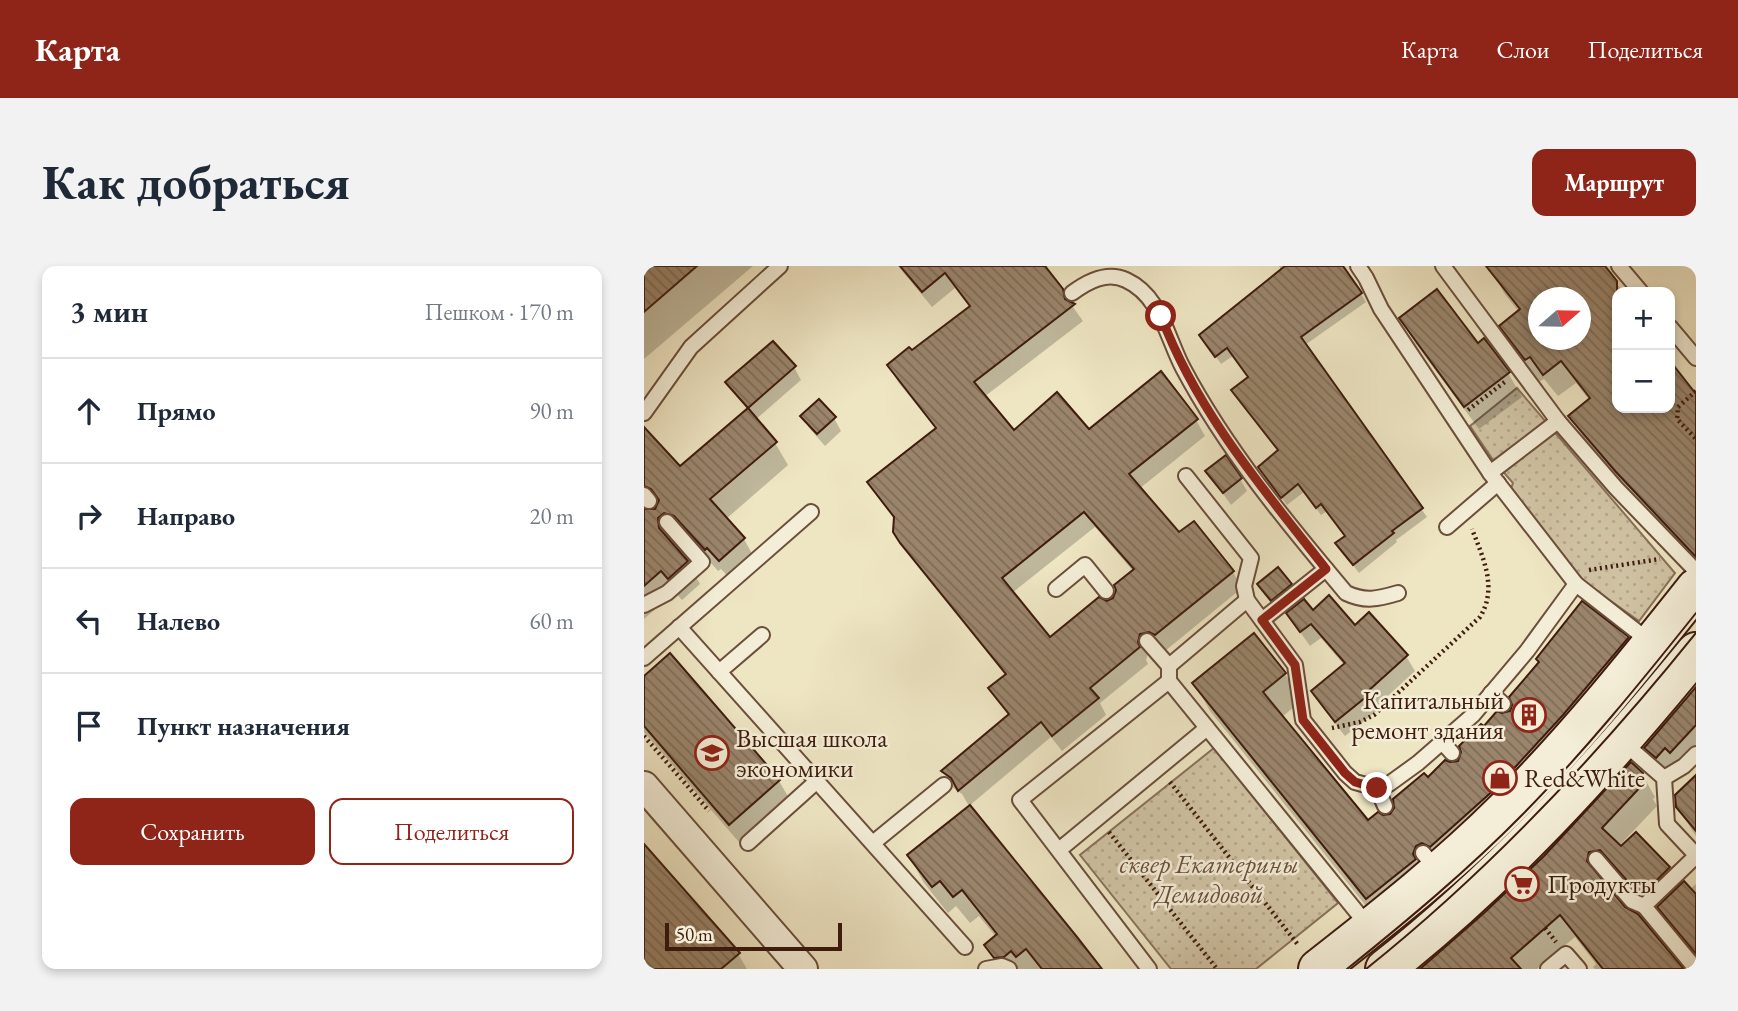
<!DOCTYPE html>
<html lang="ru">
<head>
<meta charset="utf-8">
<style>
  body { margin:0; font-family:"EB Garamond",serif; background:#f2f2f3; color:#1f2937 }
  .controls { position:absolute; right:21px; top:21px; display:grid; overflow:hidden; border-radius:14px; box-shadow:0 4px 10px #0003 }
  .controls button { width:63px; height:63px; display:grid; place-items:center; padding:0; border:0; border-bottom:2px solid #e0e1e3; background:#fff; color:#1f2937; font:35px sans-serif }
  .compass { position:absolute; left:884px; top:21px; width:63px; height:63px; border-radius:50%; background:#fff; box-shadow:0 4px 10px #0003; rotate:70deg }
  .scale { position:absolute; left:21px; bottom:18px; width:177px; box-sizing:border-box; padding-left:7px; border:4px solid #3f1c0e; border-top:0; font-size:19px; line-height:24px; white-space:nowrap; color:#3f1c0e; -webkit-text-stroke:5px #f4eed8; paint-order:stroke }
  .stop { position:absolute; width:21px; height:21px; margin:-16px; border:5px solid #8f2418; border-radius:50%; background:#fff }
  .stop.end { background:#8f2418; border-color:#fff; box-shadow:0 2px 7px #0008 }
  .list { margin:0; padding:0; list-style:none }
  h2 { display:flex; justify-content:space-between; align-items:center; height:91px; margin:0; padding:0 28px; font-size:30px }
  h2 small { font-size:23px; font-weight:400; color:#747a83 }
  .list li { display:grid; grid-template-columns:46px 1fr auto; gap:21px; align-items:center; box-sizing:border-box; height:105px; padding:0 28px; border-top:2px solid #e0e1e3 }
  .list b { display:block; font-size:26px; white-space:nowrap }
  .list em { font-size:23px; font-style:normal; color:#747a83 }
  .actions { display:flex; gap:14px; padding:21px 28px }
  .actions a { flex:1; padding:16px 0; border:2px solid #8f2418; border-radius:14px; text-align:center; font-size:24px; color:#8f2418 }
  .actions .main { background:#8f2418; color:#fff }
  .icon { flex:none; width:38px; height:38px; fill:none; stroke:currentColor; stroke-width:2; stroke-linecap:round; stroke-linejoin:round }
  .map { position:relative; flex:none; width:1052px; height:703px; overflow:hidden; border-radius:14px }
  header { display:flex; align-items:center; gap:42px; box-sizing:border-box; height:98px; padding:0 35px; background:#8f2418; color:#fff }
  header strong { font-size:33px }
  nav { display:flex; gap:38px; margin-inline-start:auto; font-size:24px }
  .intro { display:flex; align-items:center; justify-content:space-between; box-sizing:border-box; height:168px; padding:0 42px }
  h1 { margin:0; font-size:49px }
  .button { padding:18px 32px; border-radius:14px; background:#8f2418; color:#fff; font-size:24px; font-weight:700 }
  main { display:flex; gap:42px; padding:0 42px }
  aside { flex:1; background:#fff; border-radius:14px; box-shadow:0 4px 10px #0003 }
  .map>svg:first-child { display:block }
  .park { fill:url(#park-dots); stroke:#887059; stroke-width:2 }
  .shadow { fill:#0003; fill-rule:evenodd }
  .building { fill:url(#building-back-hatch); stroke:#3f1c0e; stroke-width:2; fill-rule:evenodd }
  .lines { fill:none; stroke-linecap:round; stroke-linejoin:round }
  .service-casing { stroke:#6b4e3b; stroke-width:18 }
  .minor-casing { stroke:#6b4e3b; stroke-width:32 }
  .secondary-casing { stroke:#3f1c0e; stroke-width:42 }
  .path { stroke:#3f1c0e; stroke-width:4.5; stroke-dasharray:2 3.5; stroke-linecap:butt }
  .service { stroke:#f4eed8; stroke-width:14 }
  .minor { stroke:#f4eed8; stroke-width:28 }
  .secondary { stroke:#f4eed8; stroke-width:38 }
  .tram { stroke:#3f1c0e; stroke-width:2 }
  .route { stroke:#8f2418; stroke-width:9 }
  .labels { text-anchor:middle; stroke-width:5; stroke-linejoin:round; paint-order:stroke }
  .poi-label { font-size:26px; fill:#3f1c0e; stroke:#f4eed8; text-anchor:start }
  .park-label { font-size:26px; font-style:italic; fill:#6a4e3b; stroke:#f4eed8 }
</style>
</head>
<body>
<header>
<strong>Карта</strong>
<nav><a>Карта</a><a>Слои</a><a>Поделиться</a></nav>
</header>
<div class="intro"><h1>Как добраться</h1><a class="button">Маршрут</a></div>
<main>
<aside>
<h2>3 мин<small>Пешком · 170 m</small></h2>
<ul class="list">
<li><svg class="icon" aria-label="ahead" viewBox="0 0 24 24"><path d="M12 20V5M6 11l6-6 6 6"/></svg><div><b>Прямо</b></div><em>90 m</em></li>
<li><svg class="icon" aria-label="right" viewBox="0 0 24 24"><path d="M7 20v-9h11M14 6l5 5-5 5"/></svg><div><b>Направо</b></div><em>20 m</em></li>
<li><svg class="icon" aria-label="left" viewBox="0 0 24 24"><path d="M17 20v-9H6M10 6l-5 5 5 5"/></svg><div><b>Налево</b></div><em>60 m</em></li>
<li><svg class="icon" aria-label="arrive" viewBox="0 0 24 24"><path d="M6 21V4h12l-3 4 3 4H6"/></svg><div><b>Пункт назначения</b></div></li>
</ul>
<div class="actions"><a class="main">Сохранить</a><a>Поделиться</a></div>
</aside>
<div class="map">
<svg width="1052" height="703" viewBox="0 0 1052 703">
  <defs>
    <pattern id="park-dots" width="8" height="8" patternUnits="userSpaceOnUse" patternTransform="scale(1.75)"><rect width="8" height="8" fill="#d0c3a4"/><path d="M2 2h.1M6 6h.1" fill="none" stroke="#b4a78c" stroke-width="1.8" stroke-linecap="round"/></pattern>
    <pattern id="building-back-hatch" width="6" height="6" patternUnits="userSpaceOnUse" patternTransform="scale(1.75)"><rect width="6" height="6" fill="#9a856c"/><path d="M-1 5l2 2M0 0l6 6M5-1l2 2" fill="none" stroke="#7f6c57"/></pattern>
  </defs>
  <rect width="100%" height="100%" fill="#eee5c3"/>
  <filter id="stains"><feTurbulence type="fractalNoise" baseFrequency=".00286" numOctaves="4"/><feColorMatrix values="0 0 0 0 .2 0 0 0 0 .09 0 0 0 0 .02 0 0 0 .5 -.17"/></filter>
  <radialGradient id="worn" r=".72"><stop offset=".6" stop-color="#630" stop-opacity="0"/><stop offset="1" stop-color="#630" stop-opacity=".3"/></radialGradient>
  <!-- park -->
  <g class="park">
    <polygon points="873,122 1031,307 995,355 940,316 866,225 869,217 849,194 826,160"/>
    <polygon points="570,482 694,637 612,703 527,703 436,589"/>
  </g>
  <!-- shadow -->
  <g class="shadow">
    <polygon points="0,0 109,0 0,93"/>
    <path d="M254 0H404L401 2 439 55 340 131 370 167 445 165 552 154 561 170 495 223 535 268 550 258 589 306 598 322 521 385 516 381 505 384 502 394 504 398 456 437 462 449 418 485 407 471 325 540 318 528 308 521 299 505 365 450 346 422 362 410 261 282 252 255 225 217 293 164 254 116 245 100 268 87 326 42 311 22 288 41ZM451 261 490 306 470 333 406 374 368 327Z"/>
    <polygon points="635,0 697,0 717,28 722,36 661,79 783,251 752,274 753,276 715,307 699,286 702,271 683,245 677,249 660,226 643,239 621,210 636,185 605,112 589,90 577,98 562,77 638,5"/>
    <path d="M846 0H959L979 26H973V142H1026V98L1052 130V298L987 229 940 173 927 150 946 135 932 117 914 130 900 113 895 116 871 83 858 60 875 46 860 27ZM894 32H936V74H894Z"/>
    <polygon points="757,53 834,80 864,107 878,131 835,163 771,77"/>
    <polygon points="150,101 157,114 111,154 131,177 144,199 82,253 100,273 112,295 89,316 77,303 74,305 44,271 28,271 26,277 43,296 56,318 38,334 31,326 0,353 0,178 36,203 104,144 83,116"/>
    <polygon points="158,150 190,152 197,165 181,180 166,163"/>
    <polygon points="564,206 596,213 603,225 587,239"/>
    <polygon points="646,319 649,325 631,339 619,324"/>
    <polygon points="668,346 711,361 762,390 771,405 733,440 735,443 701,470 678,441 669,426 701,400 677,372 666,380 654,363"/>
    <polygon points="983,372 999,400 738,660 566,445 551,418 641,408 657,435 638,451 723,557 746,550 784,514 805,498 815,496 840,463"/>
    <polygon points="26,389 135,515 149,539 100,582 0,466 0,412"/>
    <polygon points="1052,422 1052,496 1040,509 1035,504 1015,505 1002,482"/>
    <polygon points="998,508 1011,531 1009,533 1013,540 975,580 977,582 992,568 1025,602 1036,621 1045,624 1052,618 1052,692 1029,664 1018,645 1012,651 958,609 956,615 1037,703 951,703 949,701 952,698 931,671 893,703 779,703"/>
    <polygon points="1052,512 1052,570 1033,541"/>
    <polygon points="0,581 94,688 103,703 0,703"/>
    <polygon points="265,590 456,703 356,703 342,679 352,671 335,650 326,657 312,640 304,647 280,617"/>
  </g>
  <!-- building -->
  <g class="building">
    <polygon points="0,0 53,0 0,46"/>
    <path d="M256 0H401L419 23 421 33 431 38 330 116 370 164 413 126 445 163 517 105 554 153 485 208 535 266 550 255 590 305 511 369 505 366 496 368 494 376 496 381 446 422 455 432 408 470 397 456 314 525 307 512 297 505 365 448 344 422 362 408 256 277 249 266 250 251 223 216 292 162 243 99 265 81 268 84 326 40 301 7 278 26ZM440 246 490 303 470 319 472 324 469 332 463 335 455 331 406 371 358 312Z"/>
    <polygon points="641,0 699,0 718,27 657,71 779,242 748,265 750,267 709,299 691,277 701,270 677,238 672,242 654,218 637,232 614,201 634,184 587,124 604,111 583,82 571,91 555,69"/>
    <path d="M842 0H961L973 15V142H1026V95L1052 128V291L972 206 924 150 946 132 917 95 899 109 886 91 881 94 855 60 876 43ZM894 32H936V74H894Z"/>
    <polygon points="793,23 834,77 840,72 866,106 820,141 755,52"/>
    <polygon points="129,75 152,100 104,142 81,116"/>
    <polygon points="175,133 192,151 173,168 156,150"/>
    <polygon points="104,142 133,176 66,233 101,272 75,295 63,282 61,284 30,250 20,247 14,252 15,262 44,295 24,313 17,305 0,320 0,243 11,243 15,234 7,223 0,220 0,161 36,200"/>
    <polygon points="582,189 598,212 579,227 561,205"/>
    <polygon points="634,301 648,318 627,335 613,318"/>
    <polygon points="685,329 711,359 725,346 764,389 723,426 727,427 691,456 667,425 701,397 667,358 656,366 642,347 660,333 669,344"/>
    <polygon points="938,335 985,371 919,449 852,522 786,581 778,577 772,580 769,588 772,593 722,633 548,417 610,367 642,407 619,426 724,554 734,546 739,549 746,548 750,542 749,533 780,507 784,511 801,494 806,496 814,495 817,486 815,480 837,458 840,460 853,445 858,447 866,445 868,439 865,431 895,396 892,393"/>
    <polygon points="26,387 136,514 85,559 0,460 0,410"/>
    <polygon points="1052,421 1052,459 1026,487 1021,482 1012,492 1000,482"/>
    <polygon points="987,496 999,507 996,511 1001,516 958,562 977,580 992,566 1026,601 998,629 994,627 956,584 945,586 943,595 981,641 994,648 1040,703 959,703 916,649 867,692 877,703 776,703 840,647 900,590"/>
    <polygon points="1052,509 1052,565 1032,541 1031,529"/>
    <polygon points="326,539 433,671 458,703 398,703 382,683 372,691 367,685 360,691 350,692 340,679 353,668 318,624 309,631 296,615 288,621 263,589"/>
    <polygon points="0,578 96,687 77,703 0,703"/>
    <polygon points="1040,615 1052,628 1052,688 1013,641"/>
  </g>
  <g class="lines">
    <!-- service casing -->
    <g class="service-casing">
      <g id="service">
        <polyline points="714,0 722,12 737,43 846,207 932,318 996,368"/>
        <polyline points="799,0 914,155 972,222 1052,305"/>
        <polyline points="975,0 997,26"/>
        <path d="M428 27C444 15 463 5 482 14 517 30 523 72 539 102 582 183 643 257 702 327 721 336 734 333 754 327"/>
        <polyline points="1026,61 1052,92"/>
        <polyline points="0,147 47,81 136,0"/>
        <polyline points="846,207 914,155"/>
        <polyline points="542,210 607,292 600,320 603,334 651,399 659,454 701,507 711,516 733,522 745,518 774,497 829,449 883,385 932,318"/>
        <polyline points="0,229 5,235"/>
        <polyline points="803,261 854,217"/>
        <polyline points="412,323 441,299 462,325"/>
        <polyline points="0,339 23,327 58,296 23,256"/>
        <polyline points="618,354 682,303"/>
        <polyline points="35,361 321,681"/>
        <polyline points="503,375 525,400"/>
        <polyline points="0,392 167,246"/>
        <polyline points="75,406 118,369"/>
        <polyline points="525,415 725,661"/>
        <polyline points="847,427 859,438"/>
        <polyline points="798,476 808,487"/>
        <polyline points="979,476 1020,512 1023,558 1052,589"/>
        <polyline points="1020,512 1040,500 1052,488"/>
        <polyline points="733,522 741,540"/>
        <polyline points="104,577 173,515"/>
        <polyline points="229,577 300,519"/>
        <polyline points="415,584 563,462"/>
        <polyline points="779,587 794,605"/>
        <polyline points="1052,590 1000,640 1052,703"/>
        <polyline points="952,593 988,635 1000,640"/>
        <polyline points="342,703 358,700 365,703"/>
        <polyline points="505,703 376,534 525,415 525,400 603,334"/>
        <polyline points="904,703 922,688 935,703"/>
      </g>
    </g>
    <!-- minor casing -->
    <g class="minor-casing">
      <polyline id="minor" points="0,520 159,703"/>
    </g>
    <!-- secondary casing -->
    <g class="secondary-casing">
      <g id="secondary">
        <path d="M674 703C739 652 803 602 861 544 930 475 991 399 1052 322"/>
        <path d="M741 703C858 611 958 501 1052 386"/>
      </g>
    </g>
    <!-- path -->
    <g class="path">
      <polyline points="1052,125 1034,141 1033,153 1052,173"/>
      <polyline points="824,144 862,115"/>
      <polyline points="945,304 1016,293"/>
      <path d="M688 462 716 456 730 449 836 351C854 322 839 292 828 263"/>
      <polyline points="0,470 65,545"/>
      <polyline points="526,516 655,680"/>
      <polyline points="465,566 573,703"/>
      <polyline points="901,662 912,676"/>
    </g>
    <!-- service -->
    <use href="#service" class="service"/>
    <!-- minor -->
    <use href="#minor" class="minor"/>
    <!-- secondary -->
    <use href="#secondary" class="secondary"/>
    <!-- tram -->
    <g class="tram">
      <path d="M703 703C764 654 824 604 879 548 941 485 997 416 1052 347"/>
      <path d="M722 703C846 604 953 490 1052 367"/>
    </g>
  </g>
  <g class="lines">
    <!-- route -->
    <path class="route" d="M517 50C553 146 620 224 682 303L618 354 651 399 659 454 701 507 711 516 733 522"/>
  </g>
  <!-- icons -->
  <defs>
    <g id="building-ring" transform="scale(1.75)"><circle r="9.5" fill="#f4eed8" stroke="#8f2418" stroke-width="1.5"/><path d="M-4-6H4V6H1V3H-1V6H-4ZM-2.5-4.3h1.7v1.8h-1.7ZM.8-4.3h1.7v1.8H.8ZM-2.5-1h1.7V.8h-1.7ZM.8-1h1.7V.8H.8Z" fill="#8f2418"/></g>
    <g id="university-ring" transform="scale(1.75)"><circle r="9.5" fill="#f4eed8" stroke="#8f2418" stroke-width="1.5"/><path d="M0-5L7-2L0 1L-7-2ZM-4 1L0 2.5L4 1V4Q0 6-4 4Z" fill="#8f2418"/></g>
    <g id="shop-ring" transform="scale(1.75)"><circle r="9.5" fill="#f4eed8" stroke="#8f2418" stroke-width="1.5"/><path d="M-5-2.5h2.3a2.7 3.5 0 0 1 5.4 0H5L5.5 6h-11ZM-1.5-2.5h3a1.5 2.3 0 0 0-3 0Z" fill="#8f2418"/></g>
    <g id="supermarket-ring" transform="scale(1.75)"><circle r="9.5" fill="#f4eed8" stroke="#8f2418" stroke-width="1.5"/><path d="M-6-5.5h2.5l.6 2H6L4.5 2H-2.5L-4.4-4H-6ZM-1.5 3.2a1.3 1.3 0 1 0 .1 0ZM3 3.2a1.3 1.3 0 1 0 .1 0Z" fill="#8f2418"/></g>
  </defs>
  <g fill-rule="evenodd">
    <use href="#building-ring" x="885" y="449"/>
    <use href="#university-ring" x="68" y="487"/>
    <use href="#shop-ring" x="856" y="512"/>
    <use href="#supermarket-ring" x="878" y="618"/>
  </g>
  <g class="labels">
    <!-- poi labels -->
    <g class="poi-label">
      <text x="860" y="443" text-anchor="end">Капитальный<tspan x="860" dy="30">ремонт здания</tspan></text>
      <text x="92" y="481">Высшая школа<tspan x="92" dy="30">экономики</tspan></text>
      <text x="880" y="521">Red&amp;White</text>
      <text x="903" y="627">Продукты</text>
    </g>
    <!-- park labels -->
    <g class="park-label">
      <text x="565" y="607">сквер Екатерины<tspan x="565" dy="30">Демидовой</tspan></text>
    </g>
  </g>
  <rect width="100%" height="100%" filter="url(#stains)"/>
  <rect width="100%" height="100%" fill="url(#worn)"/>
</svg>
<div class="controls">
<button>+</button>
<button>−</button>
</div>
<svg class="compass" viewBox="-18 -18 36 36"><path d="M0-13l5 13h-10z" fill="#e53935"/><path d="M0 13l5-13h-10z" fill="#747a83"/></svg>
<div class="scale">50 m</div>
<div class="stop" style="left:517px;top:50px"></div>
<div class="stop end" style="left:733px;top:522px"></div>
</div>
</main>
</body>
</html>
